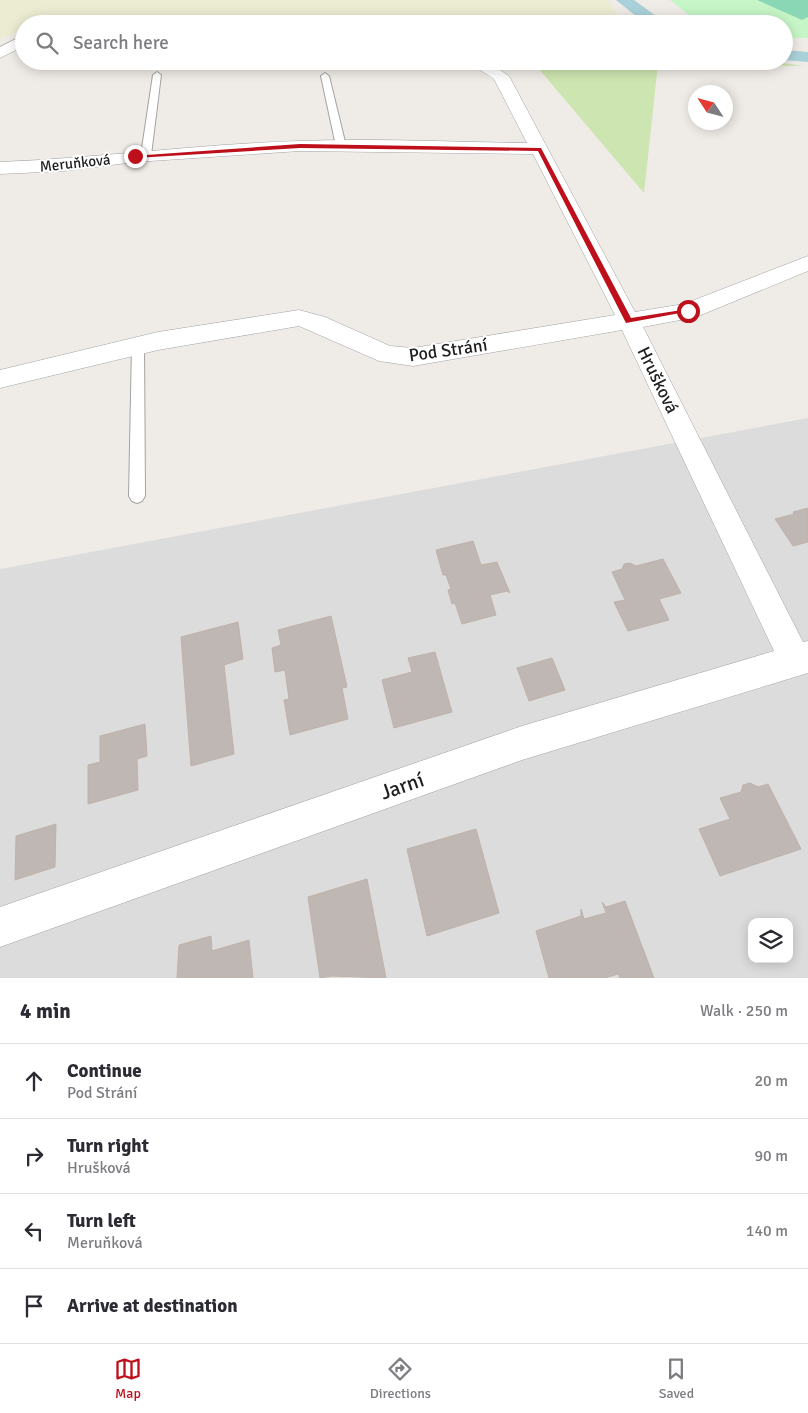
<!DOCTYPE html>
<html lang="en">
<head>
<meta charset="utf-8">
<style>
  body { margin:0; font-family:Signika,sans-serif; background:#f2f2f3; color:#2b2b33 }
  .controls { position:absolute; right:15px; bottom:15px; display:grid; overflow:hidden; border-radius:10px; box-shadow:0 2px 12px #0003 }
  .controls button { width:45px; height:45px; display:grid; place-items:center; padding:0; border:0; border-bottom:1px solid #e1e1e2; background:#fff; color:#2b2b33; font:25px sans-serif }
  .compass { position:absolute; left:688px; top:85px; width:45px; height:45px; border-radius:50%; background:#fff; box-shadow:0 2px 12px #0003; rotate:306deg }
  .stop { position:absolute; width:15px; height:15px; margin:-11px; border:4px solid #bd101b; border-radius:50%; background:#fff }
  .stop.end { background:#bd101b; border-color:#fff; box-shadow:0 1px 5px #0008 }
  .list { margin:0; padding:0; list-style:none }
  h2 { display:flex; justify-content:space-between; align-items:center; height:65px; margin:0; padding:0 20px; font-size:21px }
  h2 small { font-size:16px; font-weight:400; color:#7c7c81 }
  .list li { display:grid; grid-template-columns:32px 1fr auto; gap:15px; align-items:center; box-sizing:border-box; height:75px; padding:0 20px; border-top:1px solid #e1e1e2 }
  .list b { display:block; font-size:19px; white-space:nowrap }
  .list p { margin:0; font-size:16px; white-space:nowrap; color:#7c7c81 }
  .list em { font-size:16px; font-style:normal; color:#7c7c81 }
  .icon { flex:none; width:28px; height:28px; fill:none; stroke:currentColor; stroke-width:2; stroke-linecap:round; stroke-linejoin:round }
  .map { position:relative; flex:none; width:808px; height:978px; overflow:hidden }
  .search { position:absolute; background:#fff; box-shadow:0 2px 12px #0003; left:15px; right:15px; top:15px; height:55px; display:flex; align-items:center; gap:12px; box-sizing:border-box; padding:0 18px; border-radius:28px; color:#7c7c81; font-size:19px }
  .sheet { height:365px; background:#fff }
  nav { display:flex; justify-content:space-around; align-items:center; box-sizing:border-box; height:70px; border-top:1px solid #e1e1e2; background:#fff; font-size:14px; color:#7c7c81 }
  nav a { display:grid; justify-items:center; gap:2px }
  nav .on { color:#bd101b }
  .map>svg:first-child { display:block }
  .residential { fill:#dddcdc; fill-rule:evenodd }
  .farmland { fill:#ececd3 }
  .grass { fill:#cde5b0 }
  .park { fill:#c6f5c7 }
  .pitch { fill:#8ad7b5 }
  .lines { fill:none; stroke-linecap:round; stroke-linejoin:round }
  .canal { fill:#aad1d9; fill-rule:evenodd }
  .building { fill:#bfb7b3; stroke:#bfb2a9 }
  .lane-casing { stroke:#a3a3a3; stroke-width:2 }
  .street-casing { stroke:#a3a3a3; stroke-width:1 }
  .lane { fill:#fff; fill-rule:evenodd }
  .street { fill:#fff; fill-rule:evenodd }
  .route { fill:#bd101b }
  .labels { text-anchor:middle; stroke-width:4; stroke-linejoin:round; paint-order:stroke }
  .far-street-label { font-size:15px; fill:#1f1f1f; stroke:#fff }
  .street-label { font-size:18px; fill:#1f1f1f; stroke:#fff }
  .near-street-label { font-size:21px; fill:#1f1f1f; stroke:#fff }
</style>
</head>
<body>
<div class="map">
<svg width="808" height="978" viewBox="0 0 808 978">
  <rect width="100%" height="100%" fill="#efebe6"/>
  <!-- residential -->
  <path class="residential" d="M808 418V978H0V569ZM752 922H789V959H752Z"/>
  <!-- farmland -->
  <polygon class="farmland" points="0,0 608,0 623,24 423,24 407,16 390,24 56,24 43,21 36,24 24,24 24,29 0,39"/>
  <!-- grass -->
  <polygon class="grass" points="532,61 767,61 804,66 658,64 644,193"/>
  <!-- park -->
  <polygon class="park" points="670,0 808,0 808,38 784,38 784,24 710,24 694,19"/>
  <!-- pitch -->
  <polygon class="pitch" points="757,0 808,0 808,17 802,20"/>
  <g class="lines">
    <!-- canal -->
    <g class="canal">
      <polygon points="616,0 634,0 667,24 646,24"/>
      <polygon points="784,50 808,52 808,62 784,60"/>
    </g>
  </g>
  <!-- building -->
  <g class="building">
    <polygon points="808,508 808,542 793,546 775,519 794,514 793,512"/>
    <polygon points="473,541 481,565 497,562 510,593 507,591 490,595 496,615 462,624 455,603 452,604 448,590 451,589 446,575 443,575 436,550"/>
    <polygon points="663,559 681,593 659,599 669,620 628,631 614,602 625,600 612,572 622,569 624,564 630,563 636,566"/>
    <polygon points="331,616 347,687 342,688 348,719 290,735 284,700 289,699 285,670 275,672 272,648 281,645 278,630"/>
    <polygon points="238,622 243,659 224,665 234,754 191,766 181,637"/>
    <polygon points="435,652 452,712 394,728 382,680 412,672 408,658"/>
    <polygon points="552,658 565,690 529,701 517,668"/>
    <polygon points="145,724 147,756 137,759 138,790 88,804 88,765 100,762 100,736"/>
    <polygon points="750,783 758,787 768,784 801,849 720,876 699,829 730,819 720,798 741,792 743,785"/>
    <polygon points="56,824 55,867 15,880 16,836"/>
    <polygon points="476,829 499,913 427,936 407,849"/>
    <polygon points="367,879 386,978 332,976 320,978 308,897"/>
    <polygon points="625,901 654,978 620,978 618,974 605,978 549,978 536,931 581,916 581,909 584,919 606,913 602,902 606,907"/>
    <polygon points="211,936 212,951 249,940 253,978 177,978 179,945"/>
  </g>
  <g class="lines">
    <!-- lane casing -->
    <g class="lane-casing">
      <g id="lane">
        <polygon points="157,72 161,75 151,155 146,158 141,155 153,75"/>
        <polygon points="325,73 329,76 346,146 341,149 336,146 321,76"/>
        <polygon points="138,340 144,345 145,496 142,501 137,503 132,501 129,496 132,345"/>
      </g>
    </g>
    <!-- street casing -->
    <g class="street-casing">
      <g id="street">
        <polygon points="24,35 24,46 0,58 0,47"/>
        <path d="M466 61H486L509 76 635 312 684 304 808 256V271L696 317 643 327 803 642 808 641V673L522 760 0 947V907L522 726 774 651 622 330 413 366 379 361 299 326 158 350 0 388V370L158 332 299 310 325 317 390 346 413 348 615 315 533 154 300 151 135 162 64 171 0 174V162C100 158 199 144 299 141 375 138 451 142 527 143L494 79Z"/>
      </g>
    </g>
    <!-- lane -->
    <use href="#lane" class="lane"/>
    <!-- street -->
    <use href="#street" class="street"/>
  </g>
  <!-- route -->
  <polygon class="route" points="300,144 541,148 631,318 688,309 691,311 626,323 538,151 300,148 135,158 132,156"/>
  <g class="labels">
    <!-- far-street labels -->
    <g class="far-street-label">
      <text transform="translate(75 163) rotate(-6)" y="5">Meruňková</text>
    </g>
    <!-- street labels -->
    <g class="street-label">
      <text transform="translate(448 350) rotate(-8)" y="6">Pod Strání</text>
      <text transform="translate(658 380) rotate(64)" y="6">Hrušková</text>
    </g>
    <!-- near-street labels -->
    <g class="near-street-label">
      <text transform="translate(402 786) rotate(-19)" y="7">Jarní</text>
    </g>
  </g>
</svg>
<div class="controls">
<button><svg class="icon" aria-label="layers" viewBox="0 0 24 24"><path d="M12 4l9 5-9 5-9-5zM3 14l9 5 9-5"/></svg></button>
</div>
<svg class="compass" viewBox="-18 -18 36 36"><path d="M0-13l5 13h-10z" fill="#e53935"/><path d="M0 13l5-13h-10z" fill="#7c7c81"/></svg>
<div class="stop" style="left:688px;top:311px"></div>
<div class="stop end" style="left:135px;top:156px"></div>
<div class="search"><svg class="icon" aria-label="search" viewBox="0 0 24 24"><circle cx="10" cy="10" r="6"/><path d="M15 15l6 6"/></svg>Search here</div>
</div>
<section class="sheet">
<h2>4 min<small>Walk · 250 m</small></h2>
<ul class="list">
<li><svg class="icon" aria-label="ahead" viewBox="0 0 24 24"><path d="M12 20V5M6 11l6-6 6 6"/></svg><div><b>Continue</b><p>Pod Strání</p></div><em>20 m</em></li>
<li><svg class="icon" aria-label="right" viewBox="0 0 24 24"><path d="M7 20v-9h11M14 6l5 5-5 5"/></svg><div><b>Turn right</b><p>Hrušková</p></div><em>90 m</em></li>
<li><svg class="icon" aria-label="left" viewBox="0 0 24 24"><path d="M17 20v-9H6M10 6l-5 5 5 5"/></svg><div><b>Turn left</b><p>Meruňková</p></div><em>140 m</em></li>
<li><svg class="icon" aria-label="arrive" viewBox="0 0 24 24"><path d="M6 21V4h12l-3 4 3 4H6"/></svg><div><b>Arrive at destination</b></div></li>
</ul>
</section>
<nav>
<a class="on"><svg class="icon" aria-label="map" viewBox="0 0 24 24"><path d="M3 6l6-2 6 2 6-2v14l-6 2-6-2-6 2zM9 4v14M15 6v14"/></svg>Map</a>
<a><svg class="icon" aria-label="directions" viewBox="0 0 24 24"><path d="M12 3l9 9-9 9-9-9zM9 14v-3h6M13 9l2 2-2 2"/></svg>Directions</a>
<a><svg class="icon" aria-label="saved" viewBox="0 0 24 24"><path d="M7 4h10v16l-5-4-5 4z"/></svg>Saved</a>
</nav>
</body>
</html>
